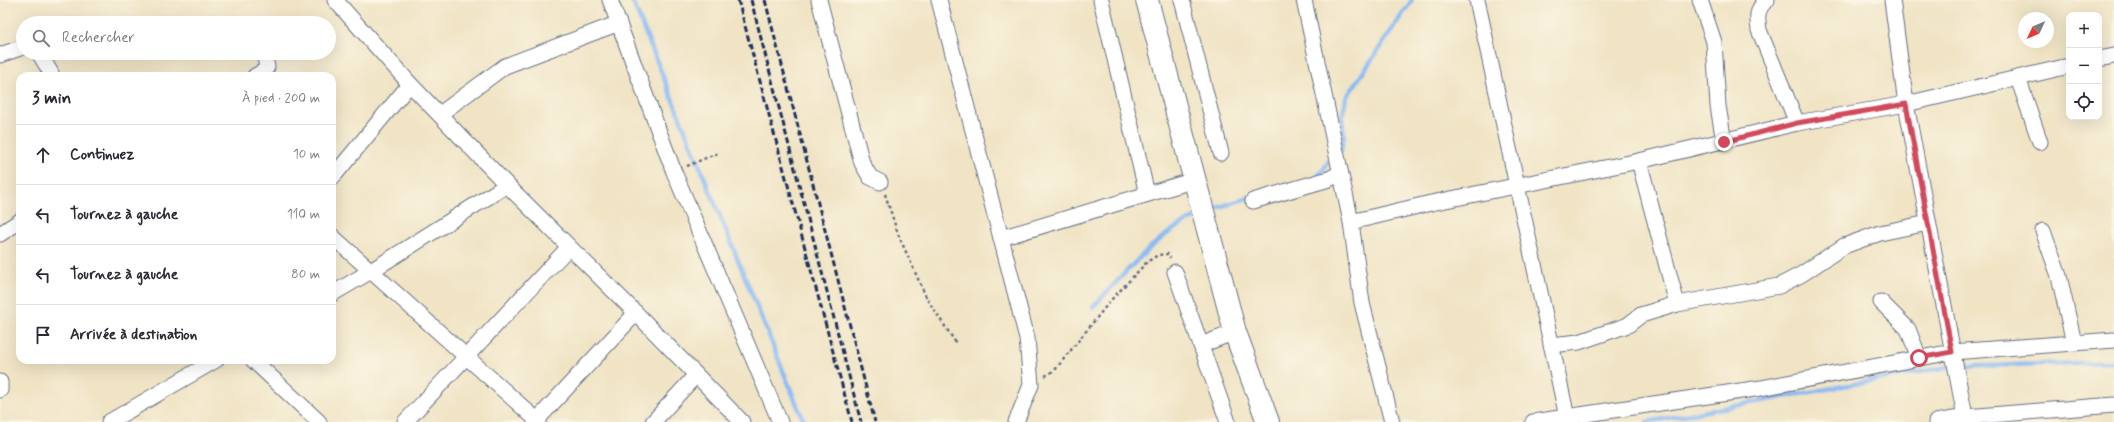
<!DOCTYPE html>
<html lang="fr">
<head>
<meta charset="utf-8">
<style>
  body { margin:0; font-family:Mynerve,sans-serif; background:#f2f2f3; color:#2b2b33 }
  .controls { position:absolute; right:12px; top:12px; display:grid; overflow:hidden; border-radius:8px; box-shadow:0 4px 16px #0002 }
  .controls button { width:36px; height:36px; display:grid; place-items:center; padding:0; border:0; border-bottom:1px solid #e1e1e2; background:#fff; color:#2b2b33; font:20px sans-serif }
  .compass { position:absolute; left:2018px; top:12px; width:36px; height:36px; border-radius:50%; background:#fff; box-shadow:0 4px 16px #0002; rotate:226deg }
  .stop { position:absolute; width:12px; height:12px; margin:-9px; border:3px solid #d1495b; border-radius:50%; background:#fff }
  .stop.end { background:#d1495b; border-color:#fff; box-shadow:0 1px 4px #0008 }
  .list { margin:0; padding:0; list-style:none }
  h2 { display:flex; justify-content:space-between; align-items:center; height:52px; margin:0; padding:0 16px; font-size:17px }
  h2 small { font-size:13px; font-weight:400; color:#7c7c81 }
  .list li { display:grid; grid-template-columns:26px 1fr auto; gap:12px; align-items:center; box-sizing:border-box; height:60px; padding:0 16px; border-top:1px solid #e1e1e2 }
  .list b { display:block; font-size:15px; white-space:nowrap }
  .list em { font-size:13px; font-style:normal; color:#7c7c81 }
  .icon { flex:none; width:22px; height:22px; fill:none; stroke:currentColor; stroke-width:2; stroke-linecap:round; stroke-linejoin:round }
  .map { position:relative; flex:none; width:2114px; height:422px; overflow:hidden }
  .search { position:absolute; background:#fff; box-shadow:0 4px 16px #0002; left:16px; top:16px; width:320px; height:44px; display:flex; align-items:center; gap:10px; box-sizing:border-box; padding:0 14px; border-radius:22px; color:#7c7c81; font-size:15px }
  .panel { position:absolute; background:#fff; box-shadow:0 4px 16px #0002; left:16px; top:72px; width:320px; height:292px; border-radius:12px }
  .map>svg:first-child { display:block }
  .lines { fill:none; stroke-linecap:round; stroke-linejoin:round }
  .stream { stroke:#88b9f4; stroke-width:4.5 }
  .minor-casing { stroke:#666e82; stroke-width:17 }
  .highway-casing { stroke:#666e82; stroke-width:24 }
  .path { stroke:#666e82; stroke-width:2.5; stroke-dasharray:3 3; stroke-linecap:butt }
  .minor { stroke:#fff; stroke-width:15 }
  .highway { stroke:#fff; stroke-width:22 }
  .rail { stroke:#1b2f5e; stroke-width:3; stroke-dasharray:6 3; stroke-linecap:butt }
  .route { stroke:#d1495b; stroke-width:5 }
</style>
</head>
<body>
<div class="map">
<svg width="2114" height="422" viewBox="0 0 2114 422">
  <rect width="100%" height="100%" fill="#fcf5e5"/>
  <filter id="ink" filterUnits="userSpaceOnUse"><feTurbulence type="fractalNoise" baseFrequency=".025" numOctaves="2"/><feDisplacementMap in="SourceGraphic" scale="8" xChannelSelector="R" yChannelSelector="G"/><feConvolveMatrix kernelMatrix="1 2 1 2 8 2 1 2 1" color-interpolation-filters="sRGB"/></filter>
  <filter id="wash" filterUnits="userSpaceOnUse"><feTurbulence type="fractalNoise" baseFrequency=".012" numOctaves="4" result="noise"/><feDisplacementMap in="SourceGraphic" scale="16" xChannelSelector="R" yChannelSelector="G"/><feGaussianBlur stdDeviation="0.9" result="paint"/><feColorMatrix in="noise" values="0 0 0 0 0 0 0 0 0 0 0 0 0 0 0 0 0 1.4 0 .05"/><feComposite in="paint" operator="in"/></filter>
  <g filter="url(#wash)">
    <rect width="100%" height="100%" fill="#f0e4c5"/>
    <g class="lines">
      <!-- stream -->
      <g class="stream">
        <polyline points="632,0 804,422"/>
        <polyline points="1341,151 1344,136 1342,118 1346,98 1412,0"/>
        <path d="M1316 177C1326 170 1326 161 1334 156"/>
        <polyline points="1208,211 1250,197"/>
        <path d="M1093 307C1125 274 1155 234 1198 216"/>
        <polyline points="1647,422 1947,367 2114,362"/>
      </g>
    </g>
  </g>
  <g filter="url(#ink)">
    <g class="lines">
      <!-- minor casing -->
      <g class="minor-casing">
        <g id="minor">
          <polyline points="335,0 410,84 507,185 636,313 742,422"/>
          <polyline points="610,0 674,172 780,422"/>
          <polyline points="819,0 862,163 870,177 880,182"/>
          <polyline points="939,0 1027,338 1031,385 1016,422"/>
          <polyline points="1101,0 1147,194"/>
          <polyline points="1182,0 1221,153"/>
          <polyline points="1304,0 1351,222 1362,303 1392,422"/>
          <polyline points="1477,0 1568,422"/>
          <polyline points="1700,0 1714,42 1718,106 1724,142"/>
          <path d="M1767 0C1756 9 1757 17 1759 30L1797 123"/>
          <polyline points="1892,0 1906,104 1966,422"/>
          <polyline points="39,53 51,73"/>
          <polyline points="0,55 23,47"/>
          <polyline points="2099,59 2114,56"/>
          <polyline points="255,76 264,71 267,67 264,53"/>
          <polyline points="2018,78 2040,142"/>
          <polyline points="440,114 505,66 619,23"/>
          <polyline points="1639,161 1677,304"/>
          <polyline points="332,178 410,84"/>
          <polyline points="1253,201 1329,179 1340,173"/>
          <polyline points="1351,222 1431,203 1639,161 1797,123 1906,104 2069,66"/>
          <polyline points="2043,231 2059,276 2074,343"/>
          <polyline points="0,234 20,221"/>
          <polyline points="332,236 539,422"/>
          <polyline points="1001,238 1195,180"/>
          <polyline points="1175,272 1228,422"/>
          <polyline points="332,294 371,271 507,185"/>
          <polyline points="1881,302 1908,329 1919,358"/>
          <polyline points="1201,345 1235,332"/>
          <polyline points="1551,345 1579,342 1628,325 1641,315 1677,304 1779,286 1802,274 1844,246 1880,233 1928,223"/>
          <polyline points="253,360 319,422"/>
          <polyline points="0,382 0,390"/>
          <polyline points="109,422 216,360"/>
          <polyline points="405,422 569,247"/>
          <polyline points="535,422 636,313"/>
          <polyline points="653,422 696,375"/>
          <polyline points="1533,422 1761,388 1952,352 2114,340"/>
          <polyline points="1936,422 1966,417 2114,405"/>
        </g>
      </g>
      <!-- highway casing -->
      <g class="highway-casing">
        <polyline id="highway" points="1147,0 1235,332 1268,422"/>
      </g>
      <!-- path -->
      <g class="path">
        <polyline points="687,166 720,152"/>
        <polyline points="885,194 898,234 927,299 956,343"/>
        <polyline points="1045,376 1055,370 1111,300 1147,262 1158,255 1168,254 1170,258"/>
      </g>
      <!-- minor -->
      <use href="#minor" class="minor"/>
      <!-- highway -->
      <use href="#highway" class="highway"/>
      <!-- rail -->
      <g class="rail">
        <polyline points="738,0 852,422"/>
        <polyline points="751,0 861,422"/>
        <polyline points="765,0 875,422"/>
      </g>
    </g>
  </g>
  <g class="lines" filter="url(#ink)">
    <!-- route -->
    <polyline class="route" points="1724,142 1797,123 1906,104 1952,352 1919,358"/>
  </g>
</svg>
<div class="controls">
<button>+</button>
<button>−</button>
<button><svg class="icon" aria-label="locate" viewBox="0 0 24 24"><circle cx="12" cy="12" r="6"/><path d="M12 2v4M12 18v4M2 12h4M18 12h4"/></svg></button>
</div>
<svg class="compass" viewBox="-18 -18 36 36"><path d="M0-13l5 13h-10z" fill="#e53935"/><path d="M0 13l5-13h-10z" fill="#7c7c81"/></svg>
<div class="stop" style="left:1919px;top:358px"></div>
<div class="stop end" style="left:1724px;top:142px"></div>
<div class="search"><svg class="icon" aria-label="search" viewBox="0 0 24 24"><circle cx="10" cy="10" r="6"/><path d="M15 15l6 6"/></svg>Rechercher</div>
<section class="panel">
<h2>3 min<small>À pied · 200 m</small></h2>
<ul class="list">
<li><svg class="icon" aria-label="ahead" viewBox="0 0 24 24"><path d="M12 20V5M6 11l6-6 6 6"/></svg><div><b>Continuez</b></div><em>10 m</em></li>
<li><svg class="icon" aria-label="left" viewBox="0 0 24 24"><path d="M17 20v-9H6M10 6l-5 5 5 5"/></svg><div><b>Tournez à gauche</b></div><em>110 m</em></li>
<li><svg class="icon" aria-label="left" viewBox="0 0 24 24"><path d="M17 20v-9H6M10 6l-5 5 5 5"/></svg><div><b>Tournez à gauche</b></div><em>80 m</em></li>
<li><svg class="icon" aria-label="arrive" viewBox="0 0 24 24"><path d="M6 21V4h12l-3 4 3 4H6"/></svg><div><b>Arrivée à destination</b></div></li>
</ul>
</section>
</div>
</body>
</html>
